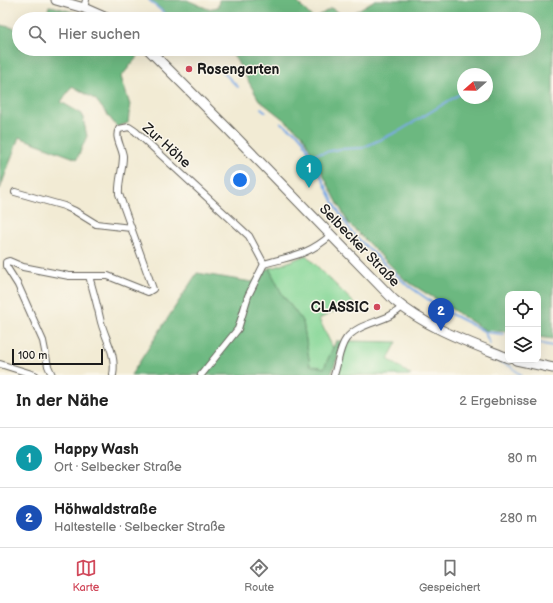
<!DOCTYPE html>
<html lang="de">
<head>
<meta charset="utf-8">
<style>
  body { margin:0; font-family:"Balsamiq Sans",sans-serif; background:#f2f2f2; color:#222 }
  .controls { position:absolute; right:12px; bottom:12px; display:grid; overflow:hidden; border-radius:8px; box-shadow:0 4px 16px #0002 }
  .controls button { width:36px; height:36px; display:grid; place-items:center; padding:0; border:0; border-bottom:1px solid #e0e0e0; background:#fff; color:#222; font:20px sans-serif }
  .compass { position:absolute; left:457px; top:68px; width:36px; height:36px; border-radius:50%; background:#fff; box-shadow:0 4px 16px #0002; rotate:250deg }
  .scale { position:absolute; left:12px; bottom:10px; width:91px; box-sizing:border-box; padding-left:4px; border:2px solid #1c1c1c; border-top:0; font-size:11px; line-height:14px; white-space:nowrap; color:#1c1c1c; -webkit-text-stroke:3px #fbf7ec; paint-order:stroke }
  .you { position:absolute; left:240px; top:180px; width:14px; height:14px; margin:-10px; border:3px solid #fff; border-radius:50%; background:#1a73e8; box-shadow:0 0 0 6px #1a73e833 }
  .badge { display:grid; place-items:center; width:26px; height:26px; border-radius:50%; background:#d1495b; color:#fff; font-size:13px; font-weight:700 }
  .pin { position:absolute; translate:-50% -33px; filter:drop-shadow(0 1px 2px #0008) }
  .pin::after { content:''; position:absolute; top:21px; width:14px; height:12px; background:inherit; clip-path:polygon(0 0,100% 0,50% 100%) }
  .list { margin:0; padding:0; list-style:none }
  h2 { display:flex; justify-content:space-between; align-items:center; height:52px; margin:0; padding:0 16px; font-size:17px }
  h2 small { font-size:13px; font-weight:400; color:#767676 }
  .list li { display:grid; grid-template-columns:26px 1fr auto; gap:12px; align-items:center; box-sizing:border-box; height:60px; padding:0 16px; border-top:1px solid #e0e0e0 }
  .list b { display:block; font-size:15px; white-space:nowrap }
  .list p { margin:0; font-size:13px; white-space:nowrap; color:#767676 }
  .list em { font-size:13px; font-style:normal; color:#767676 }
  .icon { flex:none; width:22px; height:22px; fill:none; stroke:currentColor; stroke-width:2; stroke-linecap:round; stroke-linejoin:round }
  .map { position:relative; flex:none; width:553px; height:375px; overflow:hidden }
  .search { position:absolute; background:#fff; box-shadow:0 4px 16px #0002; left:12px; right:12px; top:12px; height:44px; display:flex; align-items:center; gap:10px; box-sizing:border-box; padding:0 14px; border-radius:22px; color:#767676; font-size:15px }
  .sheet { height:172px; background:#fff }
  nav { display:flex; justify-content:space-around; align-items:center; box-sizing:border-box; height:56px; border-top:1px solid #e0e0e0; background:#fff; font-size:11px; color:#767676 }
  nav a { display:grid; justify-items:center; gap:2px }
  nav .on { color:#d1495b }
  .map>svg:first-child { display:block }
  .green { fill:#86d797; stroke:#517a5a }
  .forest { fill:#6cb880; stroke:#446a4e; fill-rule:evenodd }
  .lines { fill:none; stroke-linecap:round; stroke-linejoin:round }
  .stream { stroke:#7baae5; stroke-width:2 }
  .minor-casing { stroke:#67645c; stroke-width:8 }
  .secondary-casing { stroke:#67645c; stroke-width:11 }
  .minor { stroke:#fff; stroke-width:6 }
  .secondary { stroke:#fff; stroke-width:9 }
  .poi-dot { fill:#d1495b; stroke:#fbf7ec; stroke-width:1.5 }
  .labels { text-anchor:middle; stroke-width:3; stroke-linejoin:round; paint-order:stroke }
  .poi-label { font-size:14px; font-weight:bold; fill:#1c1c1c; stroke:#fbf7ec; text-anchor:start }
  .street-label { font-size:14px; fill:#1c1c1c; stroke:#fbf7ec }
</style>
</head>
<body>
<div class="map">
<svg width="553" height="375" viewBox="0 0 553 375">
  <rect width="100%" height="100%" fill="#fbf7ec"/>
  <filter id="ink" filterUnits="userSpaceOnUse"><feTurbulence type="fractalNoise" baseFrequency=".025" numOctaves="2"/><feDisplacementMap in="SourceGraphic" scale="8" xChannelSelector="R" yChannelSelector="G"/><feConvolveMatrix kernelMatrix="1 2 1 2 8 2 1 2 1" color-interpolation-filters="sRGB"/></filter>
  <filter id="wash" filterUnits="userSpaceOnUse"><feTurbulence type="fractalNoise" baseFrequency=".012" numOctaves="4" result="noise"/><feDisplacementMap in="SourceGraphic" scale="16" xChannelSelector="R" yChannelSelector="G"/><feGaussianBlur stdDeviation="0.9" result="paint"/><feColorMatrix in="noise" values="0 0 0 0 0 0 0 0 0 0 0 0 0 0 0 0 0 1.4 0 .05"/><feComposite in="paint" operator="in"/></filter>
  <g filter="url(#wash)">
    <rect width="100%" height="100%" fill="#f2ebd4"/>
    <!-- green -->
    <g class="green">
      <polygon points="306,255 358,307 337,310 319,319 333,348 324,368 310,365 303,322 282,294 269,268 276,267"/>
      <polygon points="347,341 397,342 388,359 411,375 337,375"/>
    </g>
    <!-- forest -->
    <g class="forest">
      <path d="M149 0H187L208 9 218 7 219 0H295L314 19 331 8 346 17 375 0H553V339L538 337V294H508V332L485 330 405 280 348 223 302 134 259 100 230 49H534V19H173ZM463 74H487V98H463Z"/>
      <polygon points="49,6 55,7 97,19 46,19"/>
      <polygon points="0,25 19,29 19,49 139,49 142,51 121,77 130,105 128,123 117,127 96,100 72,86 61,102 82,114 87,136 77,159 19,137 0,189"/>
      <polygon points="269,268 282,294 303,322 310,365 324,368 336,341 344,341 331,375 131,375 197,273 252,282"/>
    </g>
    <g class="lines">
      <!-- stream -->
      <g class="stream">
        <polyline points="149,0 171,19"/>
        <polyline points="221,70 238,87"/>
        <polyline points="487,81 491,79"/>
        <polyline points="261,108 266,112"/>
        <polyline points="281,123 297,133 303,140 338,211 353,234 406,284 443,310 484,331 490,344"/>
        <polyline points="311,155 340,149 362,148 401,130 463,92"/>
        <polyline points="485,332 503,334"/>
        <polyline points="538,343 553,346"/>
        <polyline points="494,359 510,366 521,375"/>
      </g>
    </g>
  </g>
  <g filter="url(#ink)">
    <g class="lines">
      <!-- minor casing -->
      <g class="minor-casing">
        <g id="minor">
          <polyline points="84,8 86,0"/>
          <polyline points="15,192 64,206 75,211 96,224 131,228"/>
          <path d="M89 276C93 290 97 304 100 318 104 338 117 353 113 375"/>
          <polyline points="0,364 35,375"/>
          <path d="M52 375 48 366 43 341 18 285 6 266V262L9 261 23 267 69 276H108L148 292 153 289 119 194C118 181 123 170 123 156 122 147 114 137 119 129L129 127 135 131 249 236 264 264"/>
          <path d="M201 375 238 329 248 296 264 264C291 256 309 255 331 235"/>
          <path d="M334 375C338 364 339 348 346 339 360 321 387 323 402 307"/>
        </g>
      </g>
      <!-- secondary casing -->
      <g class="secondary-casing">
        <g id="secondary">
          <polyline points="56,0 84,8 109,19"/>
          <path d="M148 49 228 129 394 300C427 328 468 342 508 358"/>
          <polyline points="516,360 553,368"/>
        </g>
      </g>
      <!-- minor -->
      <use href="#minor" class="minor"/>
      <!-- secondary -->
      <use href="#secondary" class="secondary"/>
    </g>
  </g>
  <!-- markers -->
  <g class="poi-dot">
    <circle cx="189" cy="69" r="4"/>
    <circle cx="377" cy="307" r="4"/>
  </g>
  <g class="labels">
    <!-- poi labels -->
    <g class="poi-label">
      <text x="197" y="74">Rosengarten</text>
      <text x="369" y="312" text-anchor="end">CLASSIC</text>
    </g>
    <!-- street labels -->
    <g class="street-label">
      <text transform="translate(167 145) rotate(42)" y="5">Zur Höhe</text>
      <text transform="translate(360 245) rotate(46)" y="5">Selbecker Straße</text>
    </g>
  </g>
</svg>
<div class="controls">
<button><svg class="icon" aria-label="locate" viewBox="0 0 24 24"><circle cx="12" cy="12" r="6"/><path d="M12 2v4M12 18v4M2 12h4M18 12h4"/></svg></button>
<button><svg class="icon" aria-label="layers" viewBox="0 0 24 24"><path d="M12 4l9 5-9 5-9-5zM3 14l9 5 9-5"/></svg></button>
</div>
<svg class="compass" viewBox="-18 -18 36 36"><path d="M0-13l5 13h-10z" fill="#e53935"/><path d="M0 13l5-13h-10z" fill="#767676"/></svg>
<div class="scale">100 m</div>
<div class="you"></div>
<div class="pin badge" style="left:309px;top:188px;background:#0f9aa8">1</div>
<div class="pin badge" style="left:441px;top:331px;background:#1a4fb4">2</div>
<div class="search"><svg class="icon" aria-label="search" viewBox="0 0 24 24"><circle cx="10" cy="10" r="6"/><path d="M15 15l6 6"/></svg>Hier suchen</div>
</div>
<section class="sheet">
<h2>In der Nähe<small>2 Ergebnisse</small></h2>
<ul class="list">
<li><span class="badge" style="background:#0f9aa8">1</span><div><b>Happy Wash</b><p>Ort · Selbecker Straße</p></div><em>80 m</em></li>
<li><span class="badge" style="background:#1a4fb4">2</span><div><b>Höhwaldstraße</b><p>Haltestelle · Selbecker Straße</p></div><em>280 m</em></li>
</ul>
</section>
<nav>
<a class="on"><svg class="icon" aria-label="map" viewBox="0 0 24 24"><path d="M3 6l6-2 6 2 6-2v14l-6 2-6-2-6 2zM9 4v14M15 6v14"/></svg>Karte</a>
<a><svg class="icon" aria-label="directions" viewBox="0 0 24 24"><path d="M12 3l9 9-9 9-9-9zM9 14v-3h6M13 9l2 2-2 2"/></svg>Route</a>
<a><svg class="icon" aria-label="saved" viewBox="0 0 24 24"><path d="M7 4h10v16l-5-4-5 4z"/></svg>Gespeichert</a>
</nav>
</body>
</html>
